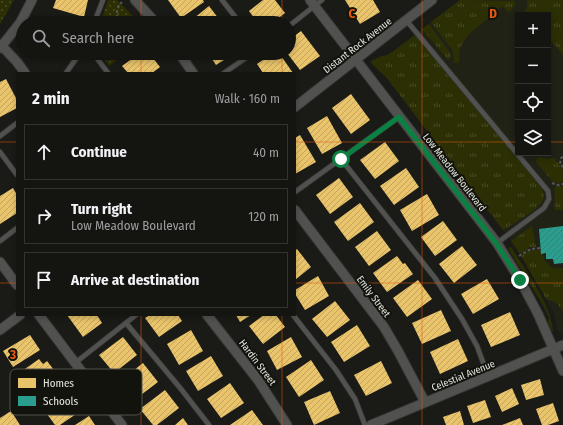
<!DOCTYPE html>
<html lang="en">
<head>
<meta charset="utf-8">
<style>
  body { margin:0; font-family:"Fira Sans Condensed",sans-serif; background:#21211e; color:#f1f3f6 }
  .controls { position:absolute; right:12px; top:12px; display:grid; overflow:hidden; border-radius:0px; box-shadow:0 2px 6px #0003 }
  .controls button { width:36px; height:36px; display:grid; place-items:center; padding:0; border:0; border-bottom:1px solid #333330; background:#141410; color:#f1f3f6; font:20px sans-serif }
  .stop { position:absolute; width:12px; height:12px; margin:-9px; border:3px solid #0b8043; border-radius:50%; background:#fff }
  .stop.end { background:#0b8043; border-color:#fff; box-shadow:0 1px 4px #0008 }
  .list { margin:0; padding:0; list-style:none }
  h2 { display:flex; justify-content:space-between; align-items:center; height:52px; margin:0; padding:0 16px; font-size:17px }
  h2 small { font-size:13px; font-weight:400; color:#9d9e9f }
  .list li { display:grid; grid-template-columns:26px 1fr auto; gap:12px; align-items:center; box-sizing:border-box; height:56px; margin:0 8px 8px; padding:0 8px; border:1px solid #333330; border-radius:0px }
  .list b { display:block; font-size:15px; white-space:nowrap }
  .list p { margin:0; font-size:13px; white-space:nowrap; color:#9d9e9f }
  .list em { font-size:13px; font-style:normal; color:#9d9e9f }
  .icon { flex:none; width:22px; height:22px; fill:none; stroke:currentColor; stroke-width:2; stroke-linecap:round; stroke-linejoin:round }
  .map { position:relative; flex:none; width:563px; height:425px; overflow:hidden }
  .search { position:absolute; background:#141410; box-shadow:0 2px 6px #0003; left:16px; top:16px; width:280px; height:44px; display:flex; align-items:center; gap:10px; box-sizing:border-box; padding:0 14px; border-radius:22px; color:#9d9e9f; font-size:15px }
  .panel { position:absolute; background:#141410; box-shadow:0 2px 6px #0003; left:16px; top:72px; width:280px; height:244px; border-radius:0px }
  .map>svg:first-child { display:block }
  .built { fill:#212216; fill-rule:evenodd }
  .grass { fill:url(#grass-tufts) }
  .park { fill:url(#park-dots) }
  .homes { fill:url(#homes-hatch) }
  .schools { fill:url(#schools-hatch) }
  .lines { fill:none; stroke-linecap:round; stroke-linejoin:round }
  .service-casing { stroke:#353633; stroke-width:6 }
  .minor-casing { stroke:#353633; stroke-width:11 }
  .path { stroke:#555553; stroke-width:2; stroke-dasharray:3 2; stroke-linecap:butt }
  .service { stroke:#515250; stroke-width:4.5 }
  .minor { stroke:#515250; stroke-width:9 }
  .route { stroke:#0b8043; stroke-width:5 }
  .grid { fill:none; stroke:#e8590c; stroke-width:1; stroke-opacity:0.55 }
  .labels { text-anchor:middle; stroke-width:4; stroke-linejoin:round; paint-order:stroke }
  .street-label { font-size:10px; fill:#e4e5e0; stroke:#12130c }
  .key { fill:#12130c; stroke:#51524c; stroke-width:1 }
  .key-label { font-size:11px; fill:#e4e5e0 }
  .grid-label { font-size:13px; text-anchor:middle; font-weight:bold; fill:#e8590c; stroke:#12130c; stroke-width:4; stroke-linejoin:round; paint-order:stroke }
</style>
</head>
<body>
<div class="map">
<svg width="563" height="425" viewBox="0 0 563 425">
  <defs>
    <pattern id="grass-tufts" width="24" height="20" patternUnits="userSpaceOnUse"><rect width="24" height="20" fill="#2c2f03"/><path d="M3 7l-1-3M5 7V3M7 7l1-3M15 17l-1-3M17 17v-4M19 17l1-3" fill="none" stroke="#4a4d27"/></pattern>
    <pattern id="park-dots" width="8" height="8" patternUnits="userSpaceOnUse"><rect width="8" height="8" fill="#2c2f03"/><path d="M2 2h.1M6 6h.1" fill="none" stroke="#4a4d27" stroke-width="1.8" stroke-linecap="round"/></pattern>
    <pattern id="homes-hatch" width="6" height="6" patternUnits="userSpaceOnUse"><rect width="6" height="6" fill="#e9c46a"/><path d="M-1 1l2-2M0 6l6-6M5 7l2-2" fill="none" stroke="#c0a460"/></pattern>
    <pattern id="schools-hatch" width="6" height="6" patternUnits="userSpaceOnUse"><rect width="6" height="6" fill="#2a9d8f"/><path d="M-1 1l2-2M0 6l6-6M5 7l2-2" fill="none" stroke="#328378"/></pattern>
  </defs>
  <rect width="100%" height="100%" fill="#1a1a16"/>
  <!-- built -->
  <path class="built" d="M460 0H563V333L561 334 557 329 554 314 538 283 511 241 386 77 371 63V61L382 56 388 55ZM518 15H548V153H518Z"/>
  <!-- grass -->
  <g class="grass">
    <polygon points="460,0 515,1 515,5 511,11 508,12 503,6 468,35 460,48 459,62 454,63 453,51 431,22"/>
    <polygon points="527,0 563,0 563,55 548,37 548,15 523,15 527,8"/>
    <polygon points="429,24 449,51 451,56 448,60 422,29"/>
    <path d="M415 35 539 184C541 188 544 192 544 196 545 207 512 224 503 230L386 77 372 64 371 61 382 56 388 55Z"/>
    <polygon points="538,157 548,159 555,158 556,162 559,162 559,165 563,169 563,182 556,183 553,182 536,162"/>
    <path d="M557 186H563V210H555C554 203 556 197 554 189Z"/>
    <polygon points="532,226 536,247 530,247 520,254 511,241"/>
    <path d="M511 247C525 269 551 304 553 331H552L548 322 549 317 541 302 509 250 508 248Z"/>
    <path d="M531 250H541C541 256 547 265 553 268 556 269 560 268 563 268V311L556 302 546 299 521 256Z"/>
  </g>
  <!-- park -->
  <g class="park">
    <polygon points="0,0 14,0 0,24"/>
    <polygon points="108,0 117,0 140,23 100,23"/>
    <polygon points="99,53 126,53 109,66"/>
  </g>
  <!-- homes -->
  <g class="homes">
    <polygon points="56,0 88,0 84,17 53,8"/>
    <polygon points="168,0 203,0 204,2 181,18"/>
    <polygon points="263,0 275,0 285,13 272,23 258,23 249,11"/>
    <polygon points="345,0 373,0 380,12 360,24"/>
    <polygon points="209,6 222,23 188,23"/>
    <polygon points="301,31 320,56 300,70 287,53 289,53 289,40"/>
    <polygon points="49,53 63,53 59,60"/>
    <polygon points="140,53 149,53 160,67 152,73 128,73 122,66"/>
    <polygon points="208,53 235,53 216,65"/>
    <polygon points="273,53 279,53 293,73 263,73 257,64"/>
    <polygon points="6,79 17,100 17,108 0,117 0,82"/>
    <polygon points="351,94 370,120 351,134 332,108"/>
    <polygon points="327,116 342,143 322,154 307,128"/>
    <polygon points="300,135 316,162 295,174 295,138"/>
    <polygon points="385,142 399,161 375,179 360,160"/>
    <polygon points="406,168 419,187 394,205 380,186"/>
    <polygon points="339,178 353,197 330,214 316,195"/>
    <polygon points="13,188 17,195 17,213 0,224 0,196"/>
    <polygon points="427,194 439,215 412,231 400,210"/>
    <polygon points="360,203 374,222 348,241 334,222"/>
    <polygon points="443,221 457,240 435,256 421,237"/>
    <polygon points="377,231 391,250 369,266 355,247"/>
    <polygon points="462,246 477,265 454,283 439,264"/>
    <polygon points="297,249 311,267 295,280 295,250"/>
    <polygon points="397,256 403,264 405,263 413,274 387,292 373,273"/>
    <polygon points="318,276 329,296 305,310 295,294 295,290"/>
    <polygon points="487,279 499,299 473,314 461,294"/>
    <polygon points="418,280 432,299 407,317 393,298"/>
    <polygon points="335,301 350,320 327,337 312,319"/>
    <polygon points="441,310 451,331 422,344 412,323"/>
    <polygon points="510,312 520,335 491,347 481,325"/>
    <polygon points="67,315 97,315 102,323 83,337"/>
    <polygon points="150,315 178,315 182,321 159,337 145,318"/>
    <polygon points="236,315 251,315 240,322"/>
    <polygon points="264,315 276,315 285,327 263,344 249,326"/>
    <polygon points="357,325 370,346 344,362 331,342"/>
    <polygon points="191,330 203,351 179,365 167,344"/>
    <polygon points="30,335 40,350 13,367 3,351"/>
    <polygon points="123,337 137,355 114,373 99,355"/>
    <polygon points="291,337 302,357 277,370 267,351"/>
    <polygon points="458,339 468,361 440,374 430,352"/>
    <polygon points="211,356 223,376 198,391 186,371"/>
    <polygon points="39,359 43,364 47,361 54,370 33,385 22,371"/>
    <polygon points="311,360 324,380 299,397 286,377"/>
    <polygon points="381,361 392,383 366,396 354,375"/>
    <polygon points="143,363 158,382 133,401 119,382"/>
    <polygon points="540,379 544,395 526,400 521,385"/>
    <polygon points="230,383 244,403 221,418 207,399"/>
    <polygon points="512,388 519,404 502,412 495,396"/>
    <polygon points="165,390 179,408 157,425 153,425 140,409"/>
    <polygon points="330,391 340,413 314,425 304,402"/>
    <polygon points="72,396 82,410 60,425 55,425 47,414"/>
    <polygon points="485,400 491,417 473,423 467,406"/>
    <polygon points="553,403 559,421 548,425 542,425 536,409"/>
    <polygon points="252,410 263,425 230,425"/>
    <polygon points="11,411 20,425 0,425 0,418"/>
    <polygon points="460,411 464,425 446,425 443,417"/>
    <polygon points="89,416 95,425 75,425"/>
    <polygon points="183,418 188,425 175,425"/>
    <polygon points="520,418 523,425 502,425"/>
  </g>
  <!-- schools -->
  <polygon class="schools" points="563,226 563,263 554,264 553,259 546,259 546,253 541,254 539,229"/>
  <g class="lines">
    <!-- service casing -->
    <g class="service-casing">
      <g id="service">
        <polyline points="222,0 240,23"/>
        <polyline points="406,20 548,191 549,199 544,208 497,243"/>
        <polyline points="94,23 103,0"/>
        <polyline points="289,26 322,0"/>
        <polyline points="93,53 108,73"/>
        <polyline points="66,73 80,53"/>
        <polyline points="224,73 253,53"/>
        <polyline points="0,136 17,123"/>
        <polyline points="0,152 17,175"/>
        <polyline points="341,159 435,278 462,319 477,346 488,376"/>
        <polyline points="295,192 399,117"/>
        <polyline points="0,241 17,228"/>
        <polyline points="293,315 336,370 355,399 365,425"/>
        <polyline points="126,323 181,389 209,425"/>
        <polyline points="75,363 136,315"/>
      </g>
    </g>
    <!-- minor casing -->
    <g class="minor-casing">
      <g id="minor">
        <polyline points="135,0 156,23"/>
        <polyline points="310,0 497,243 520,280 538,314 563,371"/>
        <polyline points="2,46 17,62 25,73"/>
        <polyline points="0,48 20,23 32,0"/>
        <polyline points="179,53 193,73"/>
        <polyline points="295,107 432,0"/>
        <polyline points="295,210 384,327 398,351 425,402"/>
        <polyline points="0,262 17,285"/>
        <polyline points="39,315 122,425"/>
        <polyline points="207,315 258,380 287,425"/>
        <polyline points="0,330 20,315"/>
        <polyline points="371,425 563,345"/>
      </g>
    </g>
    <!-- path -->
    <g class="path">
      <path d="M118 23C116 15 116 8 122 2"/>
      <polyline points="106,57 110,53"/>
      <polyline points="563,157 561,158 560,164 563,167"/>
      <polyline points="552,183 557,185 563,184"/>
      <polyline points="519,256 531,249 541,248"/>
    </g>
    <!-- service -->
    <use href="#service" class="service"/>
    <!-- minor -->
    <use href="#minor" class="minor"/>
  </g>
  <g class="lines">
    <!-- route -->
    <polyline class="route" points="341,159 399,117 496,243 520,280"/>
  </g>
  <!-- grid -->
  <path class="grid" d="M141 0V23M282 0V23M422 0V425M141 53V73M282 53V73M0 142H17M295 142H518M548 142H563M0 283H17M295 283H563M141 315V425M282 315V425"/>
  <g class="labels">
    <!-- street labels -->
    <g class="street-label">
      <text transform="translate(357 45) rotate(-38)" y="4">Distant Rock Avenue</text>
      <text transform="translate(455 172) rotate(52)" y="4">Low Meadow Boulevard</text>
      <text transform="translate(374 296) rotate(53)" y="4">Emily Street</text>
      <text transform="translate(258 362) rotate(53)" y="4">Hardin Street</text>
      <text transform="translate(463 375) rotate(-22)" y="4">Celestial Avenue</text>
    </g>
  </g>
  <!-- legend -->
  <rect x="10" y="369" width="132" height="46" rx="6" class="key"/>
  <rect x="18" y="378" width="18" height="10" fill="#e9c46a"/>
  <rect x="18" y="396" width="18" height="10" fill="#2a9d8f"/>
  <g class="key-label">
    <text x="43" y="387">Homes</text>
    <text x="43" y="405">Schools</text>
  </g>
  <g class="grid-label">
    <text x="352" y="18">C</text>
    <text x="493" y="18">D</text>
    <text x="13" y="359">3</text>
  </g>
</svg>
<div class="controls">
<button>+</button>
<button>−</button>
<button><svg class="icon" aria-label="locate" viewBox="0 0 24 24"><circle cx="12" cy="12" r="6"/><path d="M12 2v4M12 18v4M2 12h4M18 12h4"/></svg></button>
<button><svg class="icon" aria-label="layers" viewBox="0 0 24 24"><path d="M12 4l9 5-9 5-9-5zM3 14l9 5 9-5"/></svg></button>
</div>
<div class="stop" style="left:341px;top:159px"></div>
<div class="stop end" style="left:520px;top:280px"></div>
<div class="search"><svg class="icon" aria-label="search" viewBox="0 0 24 24"><circle cx="10" cy="10" r="6"/><path d="M15 15l6 6"/></svg>Search here</div>
<section class="panel">
<h2>2 min<small>Walk · 160 m</small></h2>
<ul class="list">
<li><svg class="icon" aria-label="ahead" viewBox="0 0 24 24"><path d="M12 20V5M6 11l6-6 6 6"/></svg><div><b>Continue</b></div><em>40 m</em></li>
<li><svg class="icon" aria-label="right" viewBox="0 0 24 24"><path d="M7 20v-9h11M14 6l5 5-5 5"/></svg><div><b>Turn right</b><p>Low Meadow Boulevard</p></div><em>120 m</em></li>
<li><svg class="icon" aria-label="arrive" viewBox="0 0 24 24"><path d="M6 21V4h12l-3 4 3 4H6"/></svg><div><b>Arrive at destination</b></div></li>
</ul>
</section>
</div>
</body>
</html>
